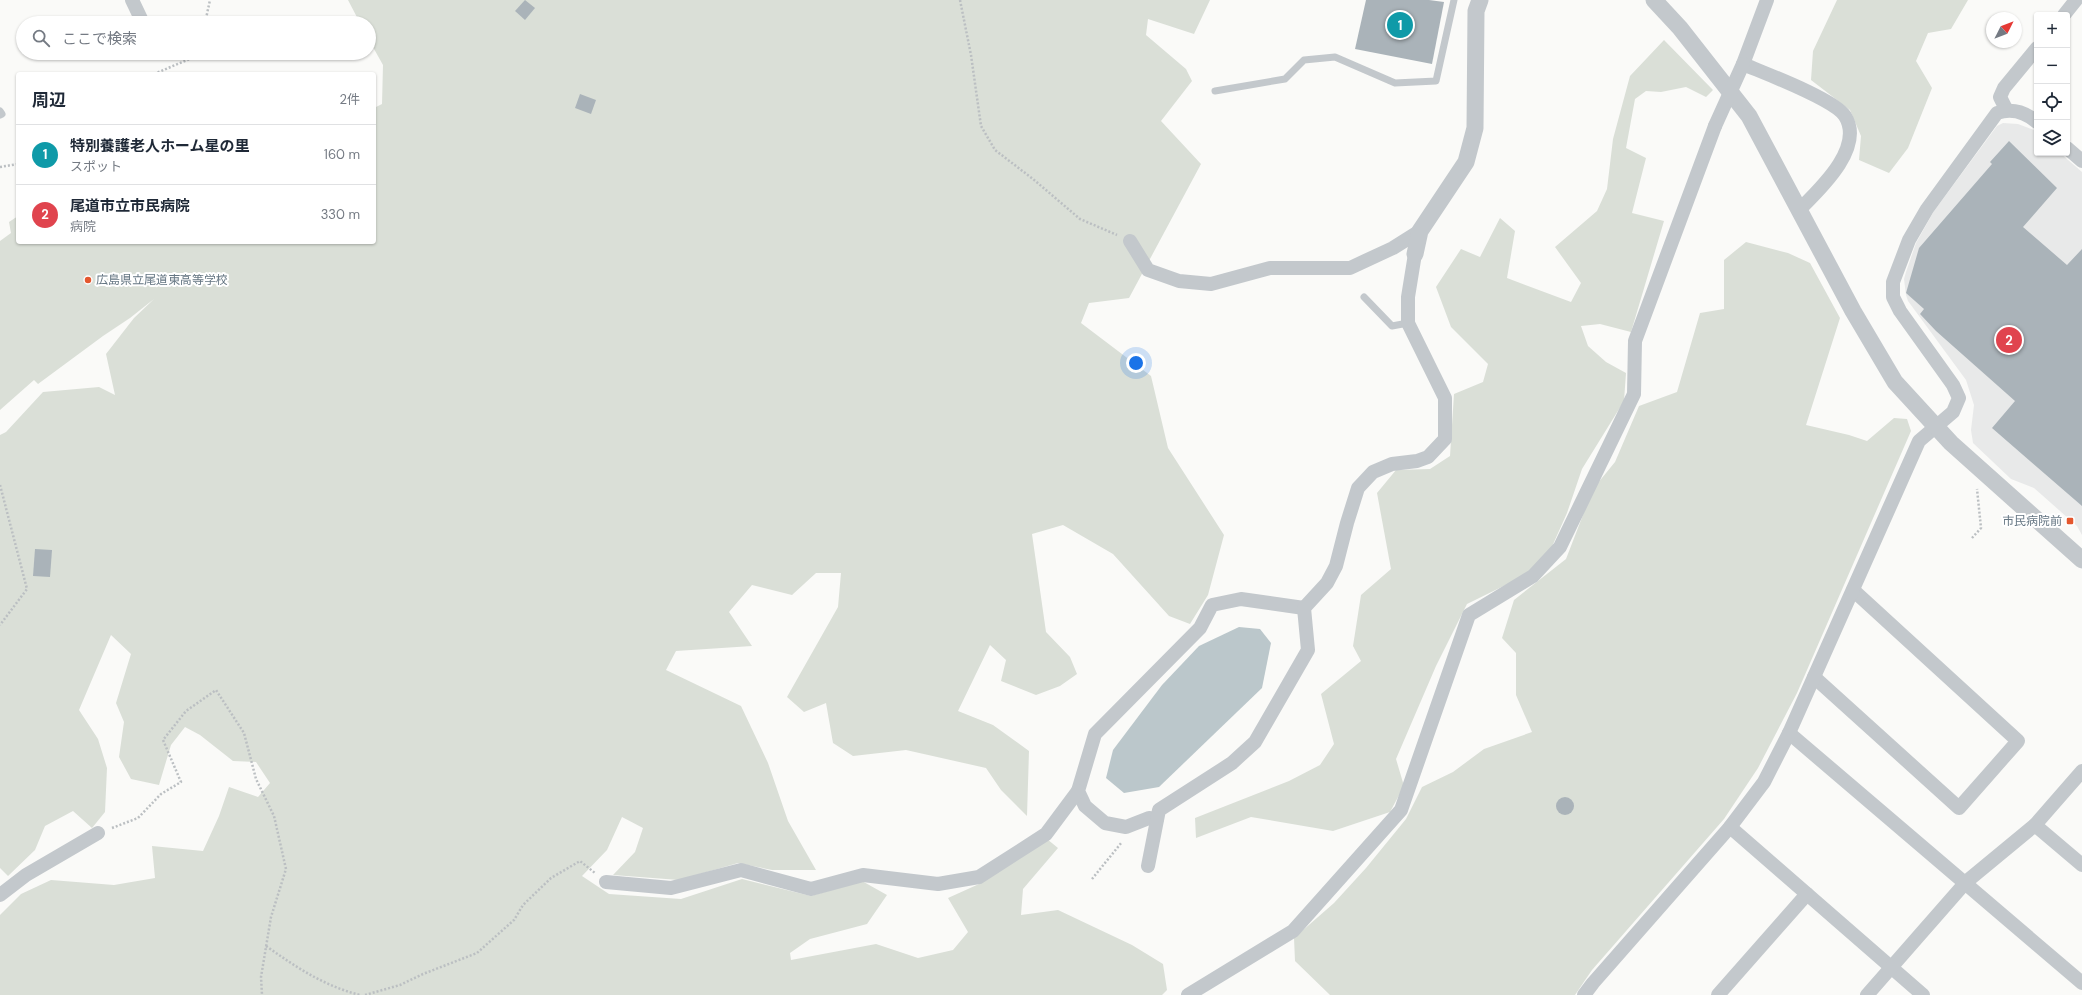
<!DOCTYPE html>
<html lang="ja">
<head>
<meta charset="utf-8">
<style>
  body { margin:0; font-family:"DM Sans","Noto Sans JP",sans-serif; background:#f2f2f3; color:#1f2937 }
  .controls { position:absolute; right:12px; top:12px; display:grid; overflow:hidden; border-radius:4px; box-shadow:0 1px 3px #0004 }
  .controls button { width:36px; height:36px; display:grid; place-items:center; padding:0; border:0; border-bottom:1px solid #e0e1e3; background:#fff; color:#1f2937; font:20px sans-serif }
  .compass { position:absolute; left:1986px; top:12px; width:36px; height:36px; border-radius:50%; background:#fff; box-shadow:0 1px 3px #0004; rotate:48deg }
  .you { position:absolute; left:1136px; top:363px; width:14px; height:14px; margin:-10px; border:3px solid #fff; border-radius:50%; background:#1a73e8; box-shadow:0 0 0 6px #1a73e833 }
  .badge { display:grid; place-items:center; width:26px; height:26px; border-radius:50%; background:#e4572e; color:#fff; font-size:13px; font-weight:700 }
  .pin { position:absolute; translate:-50% -50%; border:2px solid #fff; box-shadow:0 1px 4px #0006 }
  .list { margin:0; padding:0; list-style:none }
  h2 { display:flex; justify-content:space-between; align-items:center; height:52px; margin:0; padding:0 16px; font-size:17px }
  h2 small { font-size:13px; font-weight:400; color:#747a83 }
  .list li { display:grid; grid-template-columns:26px 1fr auto; gap:12px; align-items:center; box-sizing:border-box; height:60px; padding:0 16px; border-top:1px solid #e0e1e3 }
  .list b { display:block; font-size:15px; white-space:nowrap }
  .list p { margin:0; font-size:13px; white-space:nowrap; color:#747a83 }
  .list em { font-size:13px; font-style:normal; color:#747a83 }
  .icon { flex:none; width:22px; height:22px; fill:none; stroke:currentColor; stroke-width:2; stroke-linecap:round; stroke-linejoin:round }
  .map { position:relative; flex:none; width:2082px; height:995px; overflow:hidden }
  .search { position:absolute; background:#fff; box-shadow:0 1px 3px #0004; left:16px; top:16px; width:360px; height:44px; display:flex; align-items:center; gap:10px; box-sizing:border-box; padding:0 14px; border-radius:22px; color:#747a83; font-size:15px }
  .panel { position:absolute; background:#fff; box-shadow:0 1px 3px #0004; left:16px; top:72px; width:360px; height:172px; border-radius:4px }
  .map>svg:first-child { display:block }
  .built { fill:#e8e9e9 }
  .green { fill:#dadfd7 }
  .water { fill:#bbc7cb }
  .building { fill:#aab3b9 }
  .lines { fill:none; stroke-linecap:round; stroke-linejoin:round }
  .path { stroke:#bbbfc2; stroke-width:2.5; stroke-dasharray:2 2; stroke-linecap:butt }
  .service { stroke:#c3c8cc; stroke-width:7 }
  .minor { stroke:#c3c8cc; stroke-width:14 }
  .tertiary { stroke:#c3c8cc; stroke-width:17 }
  .minor-bridge { stroke:#c3c8cc; stroke-width:14 }
  .poi-dot { fill:#e4572e; stroke:#fff; stroke-width:1.5 }
  .labels { text-anchor:middle; stroke-width:4; stroke-linejoin:round; paint-order:stroke }
  .poi-label { font-size:12px; fill:#657683; stroke:#fff; text-anchor:start }
</style>
</head>
<body>
<div class="map">
<svg width="2082" height="995" viewBox="0 0 2082 995">
  <rect width="100%" height="100%" fill="#fafaf8"/>
  <!-- built -->
  <polygon class="built" points="2003,123 2018,124 2034,130 2037,133 2037,153 2060,153 2082,172 2082,535 2077,526 2034,488 2011,479 1973,443 1971,430 1974,405 1966,380 1908,301 1906,295 1904,279 1906,272 1916,243 1934,211 1997,126"/>
  <!-- green -->
  <g class="green">
    <polygon points="348,0 1210,0 1194,34 1148,19 1146,35 1186,69 1192,81 1161,121 1201,164 1129,298 1089,303 1081,323 1151,376 1168,448 1224,535 1208,595 1190,624 1169,616 1113,554 1063,525 1032,534 1046,632 1070,657 1077,674 1060,686 1036,695 1001,681 1006,660 990,645 958,711 993,725 1029,751 1027,816 1001,790 986,768 906,750 853,756 833,743 826,703 804,712 787,697 838,607 841,573 816,573 792,595 752,585 729,612 752,646 676,651 666,670 741,706 768,763 788,821 816,870 772,870 738,863 679,880 613,875 635,852 643,828 622,817 607,850 582,876 609,894 681,899 742,879 811,896 862,881 887,895 867,924 810,939 790,953 791,960 876,944 918,958 953,950 968,932 948,898 979,884 1047,839 1058,848 1023,889 1021,915 1058,910 1132,945 1163,964 1167,990 1162,995 0,995 0,915 21,894 51,880 114,885 155,878 152,846 203,851 219,816 229,787 258,797 270,783 256,762 233,761 200,735 185,727 171,745 159,785 131,779 119,757 124,722 116,703 131,654 111,635 79,710 98,739 107,768 105,812 92,828 73,811 45,826 35,850 8,876 0,868 0,435 6,432 43,392 99,387 115,395 106,354 134,318 154,299 130,318 103,336 38,384 34,380 0,410 0,241 11,233 9,222 18,216 18,242 374,242 374,108 382,104 383,65 369,40 369,23 360,23"/>
    <polygon points="1837,0 1968,0 1951,29 1928,33 1916,61 1932,88 1908,148 1889,173 1859,160 1861,136 1850,110 1811,80 1813,51"/>
    <polygon points="1664,40 1713,90 1706,97 1686,87 1661,92 1646,91 1635,99 1626,148 1646,158 1632,213 1664,221 1631,332 1600,324 1581,326 1588,346 1606,362 1626,373 1624,401 1582,469 1567,513 1550,551 1526,575 1467,604 1436,666 1396,759 1404,786 1390,812 1333,831 1251,817 1196,838 1195,818 1289,781 1320,765 1334,744 1321,694 1361,661 1353,646 1361,595 1391,569 1377,493 1396,470 1430,469 1450,456 1454,394 1483,382 1488,364 1451,327 1436,287 1461,249 1480,257 1500,218 1515,231 1507,278 1571,302 1581,283 1555,247 1597,211 1607,189 1613,139 1630,76"/>
    <polygon points="1746,242 1788,253 1810,263 1840,318 1806,425 1849,435 1867,441 1894,418 1907,419 1911,431 1797,693 1758,768 1724,819 1592,970 1575,995 1330,995 1295,961 1294,938 1334,903 1366,868 1406,819 1422,787 1453,772 1484,749 1532,732 1516,695 1516,653 1502,638 1514,600 1566,559 1593,489 1615,462 1639,406 1677,392 1700,313 1724,309 1724,260"/>
  </g>
  <!-- water -->
  <polygon class="water" points="1239,627 1260,629 1271,643 1262,688 1159,787 1124,793 1106,778 1113,750 1162,685 1199,646"/>
  <!-- building -->
  <g class="building">
    <polygon points="525,0 535,8 525,20 515,11"/>
    <polygon points="1366,0 1429,0 1444,2 1432,64 1355,49"/>
    <polygon points="580,94 596,100 591,114 575,108"/>
    <polygon points="2009,141 2057,188 2023,227 2067,265 2082,249 2082,506 1992,428 2015,401 1936,331 1920,314 1924,309 1906,293 1919,248 1992,164 1990,162"/>
    <polygon points="35,549 52,550 50,577 33,576"/>
    <circle cx="1565" cy="806" r="9"/>
  </g>
  <g class="lines">
    <!-- path -->
    <g class="path">
      <polyline points="960,0 971,55 981,126 995,150 1033,179 1080,219 1117,235"/>
      <polyline points="205,23 210,0"/>
      <polyline points="154,74 199,55 199,53"/>
      <polyline points="0,167 18,164"/>
      <polyline points="0,485 27,589 0,625"/>
      <polyline points="1972,538 1981,528 1977,489"/>
      <polyline points="112,828 138,818 161,794 181,782 163,740 186,711 216,690 244,733 256,779 274,816 286,869 271,917 261,977 262,995"/>
      <polyline points="1092,879 1122,842"/>
      <path d="M266 946C296 967 324 986 360 995"/>
      <polyline points="365,995 400,985 423,974 477,953 514,920 523,905 551,878 580,861 595,873"/>
    </g>
    <!-- service -->
    <g class="service">
      <polyline points="1215,91 1285,79 1304,60 1335,57 1395,83 1436,81 1454,0"/>
      <polyline points="0,111 2,114 0,115"/>
      <polyline points="1364,297 1392,326 1408,323"/>
    </g>
    <!-- minor -->
    <g class="minor">
      <polyline points="132,0 143,23"/>
      <path d="M1767 0 1743 64C1764 73 1834 99 1845 116 1865 148 1819 190 1799 210"/>
      <polyline points="2064,15 2076,0"/>
      <polyline points="2006,109 2000,97 2004,88 2037,48"/>
      <polyline points="2067,148 2082,161"/>
      <polyline points="1130,241 1148,270 1179,281 1211,284 1270,268 1350,268 1393,248 1420,231"/>
      <polyline points="1814,677 1959,808 2018,741 1853,590"/>
      <polyline points="1789,733 2082,983"/>
      <polyline points="1157,819 1149,818 1126,827 1105,823 1085,806 1078,791 1095,734 1200,628 1212,605 1241,599 1304,608"/>
      <polyline points="2035,825 2082,865"/>
      <polyline points="1730,827 1923,995"/>
      <polyline points="1148,866 1159,810 1232,763 1255,742 1308,650 1304,608 1327,583 1336,566 1347,523 1358,488 1373,472 1392,464 1417,461 1428,457 1445,439 1445,398 1408,323 1408,297 1415,254"/>
      <polyline points="606,882 671,888 741,870 811,889 863,875 938,884 979,877 1046,834 1078,791"/>
      <polyline points="0,895 26,875 98,833"/>
      <polyline points="1188,995 1293,931 1401,810 1469,615 1533,576 1560,547 1634,394 1635,341 1715,126"/>
      <path d="M1584 995 1593 983 1730 827 1764 782 1789 733 1919 441 1953 412 1959 398 1953 385 1900 311 1893 297V282L1909 240 1927 209 1997 113C2011 108 2025 112 2037 122"/>
      <polyline points="1718,995 1807,894"/>
      <polyline points="1867,995 1966,882 2035,825 2082,771"/>
    </g>
    <!-- tertiary -->
    <g class="tertiary">
      <polyline points="1654,0 1680,28 1749,116 1853,311 1895,382 1951,443 2082,560"/>
      <polyline points="1415,254 1420,231 1466,162 1475,128 1476,11 1480,0"/>
    </g>
    <!-- minor-bridge -->
    <polyline class="minor-bridge" points="1715,126 1743,64"/>
  </g>
  <!-- markers -->
  <g class="poi-dot">
    <circle cx="88" cy="280" r="4"/>
    <rect x="2066" y="517" width="8" height="8" rx="2"/>
  </g>
  <g class="labels">
    <!-- poi labels -->
    <g class="poi-label">
      <text x="96" y="284">広島県立尾道東高等学校</text>
      <text x="2062" y="525" text-anchor="end">市民病院前</text>
    </g>
  </g>
</svg>
<div class="controls">
<button>+</button>
<button>−</button>
<button><svg class="icon" aria-label="locate" viewBox="0 0 24 24"><circle cx="12" cy="12" r="6"/><path d="M12 2v4M12 18v4M2 12h4M18 12h4"/></svg></button>
<button><svg class="icon" aria-label="layers" viewBox="0 0 24 24"><path d="M12 4l9 5-9 5-9-5zM3 14l9 5 9-5"/></svg></button>
</div>
<svg class="compass" viewBox="-18 -18 36 36"><path d="M0-13l5 13h-10z" fill="#e53935"/><path d="M0 13l5-13h-10z" fill="#747a83"/></svg>
<div class="you"></div>
<div class="pin badge" style="left:1400px;top:25px;background:#0f9aa8">1</div>
<div class="pin badge" style="left:2009px;top:340px;background:#e0444e">2</div>
<div class="search"><svg class="icon" aria-label="search" viewBox="0 0 24 24"><circle cx="10" cy="10" r="6"/><path d="M15 15l6 6"/></svg>ここで検索</div>
<section class="panel">
<h2>周辺<small>2件</small></h2>
<ul class="list">
<li><span class="badge" style="background:#0f9aa8">1</span><div><b>特別養護老人ホーム星の里</b><p>スポット</p></div><em>160 m</em></li>
<li><span class="badge" style="background:#e0444e">2</span><div><b>尾道市立市民病院</b><p>病院</p></div><em>330 m</em></li>
</ul>
</section>
</div>
</body>
</html>
